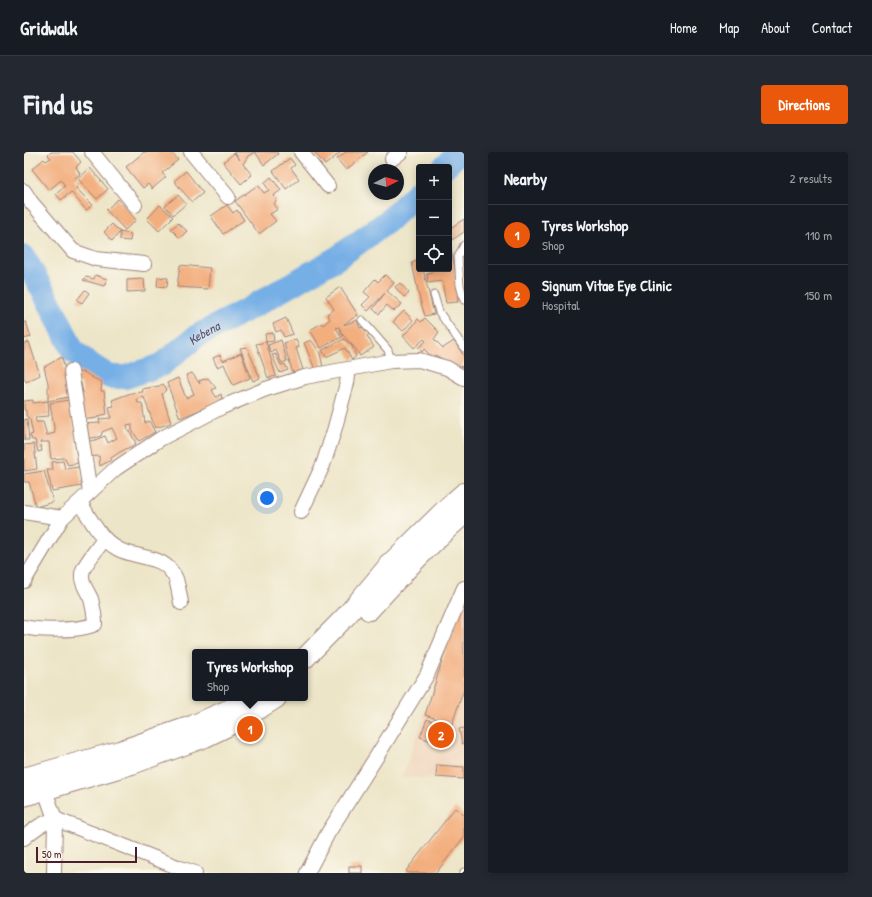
<!DOCTYPE html>
<html lang="en">
<head>
<meta charset="utf-8">
<style>
  body { margin:0; font-family:"Patrick Hand",sans-serif; background:#242831; color:#f1f3f6 }
  .controls { position:absolute; right:12px; top:12px; display:grid; overflow:hidden; border-radius:4px; box-shadow:0 2px 10px #0003 }
  .controls button { width:36px; height:36px; display:grid; place-items:center; padding:0; border:0; border-bottom:1px solid #363941; background:#171b24; color:#f1f3f6; font:20px sans-serif }
  .compass { position:absolute; left:344px; top:12px; width:36px; height:36px; border-radius:50%; background:#171b24; box-shadow:0 2px 10px #0003; rotate:84deg }
  .scale { position:absolute; left:12px; bottom:10px; width:101px; box-sizing:border-box; padding-left:4px; border:2px solid #4a1f2b; border-top:0; font-size:11px; line-height:14px; white-space:nowrap; color:#4a1f2b; -webkit-text-stroke:3px #fbf7ec; paint-order:stroke }
  .you { position:absolute; left:243px; top:346px; width:14px; height:14px; margin:-10px; border:3px solid #fff; border-radius:50%; background:#1a73e8; box-shadow:0 0 0 6px #1a73e833 }
  .badge { display:grid; place-items:center; width:26px; height:26px; border-radius:50%; background:#ea580c; color:#fff; font-size:13px; font-weight:700 }
  .pin { position:absolute; translate:-50% -50%; border:2px solid #fff; box-shadow:0 1px 4px #0006 }
  .popup { position:absolute; left:168px; top:497px; width:116px; height:52px; box-sizing:border-box; display:grid; place-content:center; border-radius:4px; background:#171b24; filter:drop-shadow(0 1px 3px #0005); font-size:13px; white-space:nowrap; color:#9ea1a6 }
  .popup b { font-size:15px; color:#f1f3f6 }
  .popup::after { content:''; position:absolute; left:50%; top:100%; margin-left:-8px; border:8px solid transparent; border-top-color:#171b24 }
  .list { margin:0; padding:0; list-style:none }
  h2 { display:flex; justify-content:space-between; align-items:center; height:52px; margin:0; padding:0 16px; font-size:17px }
  h2 small { font-size:13px; font-weight:400; color:#9ea1a6 }
  .list li { display:grid; grid-template-columns:26px 1fr auto; gap:12px; align-items:center; box-sizing:border-box; height:60px; padding:0 16px; border-top:1px solid #363941 }
  .list b { display:block; font-size:15px; white-space:nowrap }
  .list p { margin:0; font-size:13px; white-space:nowrap; color:#9ea1a6 }
  .list em { font-size:13px; font-style:normal; color:#9ea1a6 }
  .icon { flex:none; width:22px; height:22px; fill:none; stroke:currentColor; stroke-width:2; stroke-linecap:round; stroke-linejoin:round }
  .map { position:relative; flex:none; width:440px; height:721px; overflow:hidden; border-radius:4px }
  header { display:flex; align-items:center; gap:24px; box-sizing:border-box; height:56px; padding:0 20px; background:#171b24; border-bottom:1px solid #363941 }
  header strong { font-size:19px }
  nav { display:flex; gap:22px; margin-inline-start:auto; font-size:14px }
  .intro { display:flex; align-items:center; justify-content:space-between; box-sizing:border-box; height:96px; padding:0 24px }
  h1 { margin:0; font-size:28px }
  .button { padding:10px 18px; border-radius:4px; background:#ea580c; color:#fff; font-size:14px; font-weight:700 }
  main { display:flex; gap:24px; padding:0 24px }
  aside { flex:1; background:#171b24; border-radius:4px; box-shadow:0 2px 10px #0003 }
  .map>svg:first-child { display:block }
  .built { fill:#f0d5bc }
  .lines { fill:none; stroke-linecap:round; stroke-linejoin:round }
  .river { stroke:#76afe6; stroke-width:24 }
  .building { fill:#f3ae7e }
  .service-casing { stroke:#9c8279; stroke-width:9 }
  .minor-casing { stroke:#9c8279; stroke-width:16 }
  .secondary-casing { stroke:#9c8279; stroke-width:22 }
  .primary-casing { stroke:#9c8279; stroke-width:24 }
  .service { stroke:#fff; stroke-width:7 }
  .minor { stroke:#fff; stroke-width:14 }
  .secondary { stroke:#fff; stroke-width:20 }
  .primary { stroke:#fff; stroke-width:22 }
  .labels { text-anchor:middle; stroke-width:3.5; stroke-linejoin:round; paint-order:stroke }
  .water-label { font-size:13px; font-style:italic; fill:#59516c; stroke:#fbf7ec }
</style>
</head>
<body>
<header>
<strong>Gridwalk</strong>
<nav><a>Home</a><a>Map</a><a>About</a><a>Contact</a></nav>
</header>
<div class="intro"><h1>Find us</h1><a class="button">Directions</a></div>
<main>
<div class="map">
<svg width="440" height="721" viewBox="0 0 440 721">
  <rect width="100%" height="100%" fill="#fbf7ec"/>
  <filter id="ink" filterUnits="userSpaceOnUse"><feTurbulence type="fractalNoise" baseFrequency=".025" numOctaves="2"/><feDisplacementMap in="SourceGraphic" scale="8" xChannelSelector="R" yChannelSelector="G"/><feConvolveMatrix kernelMatrix="1 2 1 2 8 2 1 2 1" color-interpolation-filters="sRGB"/></filter>
  <filter id="wash" filterUnits="userSpaceOnUse"><feTurbulence type="fractalNoise" baseFrequency=".012" numOctaves="4" result="noise"/><feDisplacementMap in="SourceGraphic" scale="16" xChannelSelector="R" yChannelSelector="G"/><feGaussianBlur stdDeviation="0.9" result="paint"/><feColorMatrix in="noise" values="0 0 0 0 0 0 0 0 0 0 0 0 0 0 0 0 0 1.4 0 .05"/><feComposite in="paint" operator="in"/></filter>
  <g filter="url(#wash)">
    <rect width="100%" height="100%" fill="#ede5c7"/>
    <!-- built -->
    <polygon class="built" points="440,462 440,629 378,625 409,541"/>
    <g class="lines">
      <!-- river -->
      <g class="river">
        <polyline points="420,15 436,0"/>
        <path id="s1" d="M0 105 29 157 49 199 70 215 86 225H102L137 213 173 184 228 155 313 106 364 69 395 39"/>
      </g>
    </g>
    <g id="blocks">
      <!-- building -->
      <g class="building">
        <polygon points="27,0 49,0 57,10 52,15 56,22 50,27 54,33 52,36 69,53 62,58 47,40 37,48 32,42 41,34 37,28 25,38 8,17 20,7 22,9 27,6 24,3"/>
        <polygon points="120,0 147,0 154,8 138,21 142,25 128,37 124,32 119,36 102,15"/>
        <polygon points="210,0 231,0 224,4 219,12 228,23 217,32 199,10 210,1 216,8"/>
        <polygon points="231,0 253,0 254,2 240,13"/>
        <polygon points="290,0 317,0 301,13"/>
        <polygon points="322,0 344,0 322,18 313,7"/>
        <polygon points="266,6 271,13 267,16 275,27 262,37 249,19"/>
        <polygon points="66,16 84,37 73,47 54,27"/>
        <polygon points="162,19 179,41 168,50 150,29"/>
        <polygon points="247,25 257,38 249,44 253,48 250,52 254,57 246,62 252,69 235,82 211,49 234,33 240,41 245,38 240,31"/>
        <polygon points="154,43 162,52 149,63 141,54"/>
        <polygon points="94,47 112,68 101,78 82,58"/>
        <polygon points="136,53 149,65 135,79 123,67"/>
        <polygon points="203,53 209,61 213,58 220,68 199,82 187,64"/>
        <polygon points="440,67 440,80 425,90 425,77"/>
        <polygon points="154,71 163,79 156,86 147,77"/>
        <polygon points="88,72 96,80 88,89 80,80"/>
        <polygon points="96,80 107,82 106,89 96,88"/>
        <polygon points="425,91 426,91 431,117 434,150 422,151 418,129 404,131 403,122 408,121 408,117 425,117"/>
        <polygon points="395,108 395,117 399,117 410,162 401,164 395,144 388,111"/>
        <polygon points="156,113 186,116 184,137 153,135"/>
        <polygon points="71,123 83,127 80,134 59,128 62,125 70,127"/>
        <polygon points="361,123 370,131 363,139 378,152 370,159 363,153 355,162 349,157 361,141 344,159 338,153 346,145 340,140 351,127 354,130"/>
        <polygon points="134,125 144,126 143,135 133,134"/>
        <polygon points="120,127 121,139 103,140 103,128"/>
        <polygon points="376,131 385,141 380,145 371,135"/>
        <polygon points="316,135 334,163 320,172 320,173 333,168 336,176 339,175 345,182 343,184 350,195 336,204 331,196 318,182 315,175 312,176 318,185 297,196 286,178 298,171 299,173 306,167 303,162 310,157 302,145"/>
        <polygon points="61,138 65,141 58,151 53,148"/>
        <polygon points="380,159 389,168 379,179 369,170"/>
        <polygon points="262,166 269,182 260,185 257,178 252,180 249,172"/>
        <polygon points="401,166 415,180 410,187 419,196 430,189 440,204 440,212 436,216 411,203 409,206 400,197 398,200 394,196 402,189 400,187 390,196 379,184 388,175 394,167 397,170"/>
        <polygon points="0,170 2,170 7,185 0,187"/>
        <polygon points="249,181 250,189 242,190 241,182"/>
        <polygon points="272,187 275,195 272,196 279,218 269,222 260,191"/>
        <polygon points="320,187 328,194 332,204 328,208 321,196 302,205 298,198"/>
        <polygon points="257,188 263,209 258,211 252,198 247,201 244,193"/>
        <polygon points="287,188 296,201 299,216 291,217 280,191"/>
        <polygon points="5,190 16,223 2,230 0,225 0,191"/>
        <polygon points="242,190 252,224 244,226 232,192"/>
        <polygon points="223,195 236,226 229,229 216,196"/>
        <polygon points="217,201 226,226 209,233 200,212 193,215 189,206 196,203 199,209"/>
        <polygon points="252,202 257,213 261,212 264,218 256,221 248,203"/>
        <polygon points="38,205 42,223 45,245 24,249 24,231 20,215"/>
        <polygon points="51,220 60,220 69,226 78,230 77,239 80,239 83,262 74,264 73,266 58,268 55,241 59,241 57,231 52,230"/>
        <polygon points="168,221 176,232 175,229 184,226 192,236 188,238 192,245 197,242 198,247 185,254 156,266 143,231 154,226 162,246 170,242 162,223"/>
        <polygon points="139,232 143,237 138,242 147,271 131,276 120,245 113,247 114,251 118,251 121,271 125,269 131,280 115,289 108,278 108,272 103,273 104,280 106,279 112,292 96,300 87,306 87,308 76,314 75,304 62,305 60,290 71,288 81,284 84,291 93,286 88,276 78,280 77,284 74,285 60,287 59,272 76,271 75,267 87,266 85,255 90,254 88,248 107,241 119,240 118,237 135,234"/>
        <polygon points="9,248 9,251 24,249 25,264 11,265 12,270 19,270 23,283 31,281 26,251 45,248 52,287 54,311 44,313 41,306 27,307 25,290 16,290 18,299 14,300 11,288 8,288 6,283 9,282 6,268 2,263 2,258 0,258 0,249"/>
        <polygon points="3,267 5,288 0,288 0,268"/>
        <polygon points="10,292 13,317 0,319 0,293"/>
        <polygon points="39,309 41,317 55,315 58,334 28,339 23,318 29,318 28,310"/>
        <polygon points="20,319 29,350 12,355 5,330 0,330 0,322"/>
        <polygon points="440,448 440,537 428,572 401,563 421,500"/>
        <polygon points="403,567 417,572 410,590 396,585"/>
        <polygon points="440,576 440,591 438,592 435,577"/>
        <polygon points="413,613 440,615 440,627 412,625"/>
        <polygon points="431,656 440,663 440,685 412,721 384,721 382,719"/>
        <rect x="325" y="714" width="13" height="7"/>
      </g>
    </g>
  </g>
  <g filter="url(#ink)">
    <use href="#blocks" fill-opacity="0" stroke="#9c8279" stroke-width="1"/>
    <g class="lines">
      <!-- service casing -->
      <g class="service-casing">
        <g id="service">
          <polyline points="440,93 434,105 436,133 440,148"/>
          <polyline points="410,143 415,160 440,196"/>
          <polyline points="338,168 364,198 367,209"/>
          <polyline points="440,721 440,720"/>
        </g>
      </g>
      <!-- minor casing -->
      <g class="minor-casing">
        <g id="minor">
          <polyline points="68,0 111,53"/>
          <polyline points="167,0 204,45"/>
          <polyline points="277,0 304,34"/>
          <polyline points="368,7 377,0"/>
          <polyline points="0,39 7,50 49,99 72,107 120,112"/>
          <polyline points="47,219 66,340"/>
          <path d="M56 350C66 367 76 387 94 397 111 406 135 403 147 419 149 422 151 424 152 427 154 435 156 443 157 451"/>
          <polyline points="0,360 38,366"/>
          <polyline points="277,360 299,313 310,279 323,231 325,217"/>
          <polyline points="0,429 38,366 91,317 136,287 198,255 242,237 281,225 367,209 395,208 423,216 440,226"/>
          <path d="M0 475C15 479 57 479 71 472 71 464 69 455 67 447 63 438 55 429 59 418 62 410 75 395 80 387"/>
          <polyline points="18,630 31,667 30,721"/>
          <path d="M0 686C11 676 17 672 31 667L156 716 171 721"/>
          <polyline points="283,721 304,681 353,604 403,523 440,436"/>
        </g>
      </g>
      <!-- secondary casing -->
      <g class="secondary-casing">
        <g id="secondary">
          <path d="M345 458C375 425 406 391 440 362"/>
          <polyline points="281,506 323,463 366,412 425,354 440,341"/>
          <polyline points="0,626 96,599 168,574 204,558 227,546"/>
          <polyline points="0,644 108,612 181,585 220,566 252,546"/>
        </g>
      </g>
      <!-- primary casing -->
      <g class="primary-casing">
        <polyline id="primary" points="366,412 377,423"/>
      </g>
      <!-- service -->
      <use href="#service" class="service"/>
      <!-- minor -->
      <use href="#minor" class="minor"/>
      <!-- secondary -->
      <use href="#secondary" class="secondary"/>
      <!-- primary -->
      <use href="#primary" class="primary"/>
    </g>
  </g>
  <g class="labels">
    <!-- water labels -->
    <g class="water-label">
      <text dy="5" stroke="none"><textPath href="#s1" startOffset="258">Kebena</textPath></text>
    </g>
  </g>
</svg>
<div class="controls">
<button>+</button>
<button>−</button>
<button><svg class="icon" aria-label="locate" viewBox="0 0 24 24"><circle cx="12" cy="12" r="6"/><path d="M12 2v4M12 18v4M2 12h4M18 12h4"/></svg></button>
</div>
<svg class="compass" viewBox="-18 -18 36 36"><path d="M0-13l5 13h-10z" fill="#e53935"/><path d="M0 13l5-13h-10z" fill="#9ea1a6"/></svg>
<div class="scale">50 m</div>
<div class="you"></div>
<div class="pin badge" style="left:226px;top:577px">1</div>
<div class="popup"><b>Tyres Workshop</b>Shop</div>
<div class="pin badge" style="left:417px;top:583px">2</div>
</div>
<aside>
<h2>Nearby<small>2 results</small></h2>
<ul class="list">
<li><span class="badge">1</span><div><b>Tyres Workshop</b><p>Shop</p></div><em>110 m</em></li>
<li><span class="badge">2</span><div><b>Signum Vitae Eye Clinic</b><p>Hospital</p></div><em>150 m</em></li>
</ul>
</aside>
</main>
</body>
</html>
